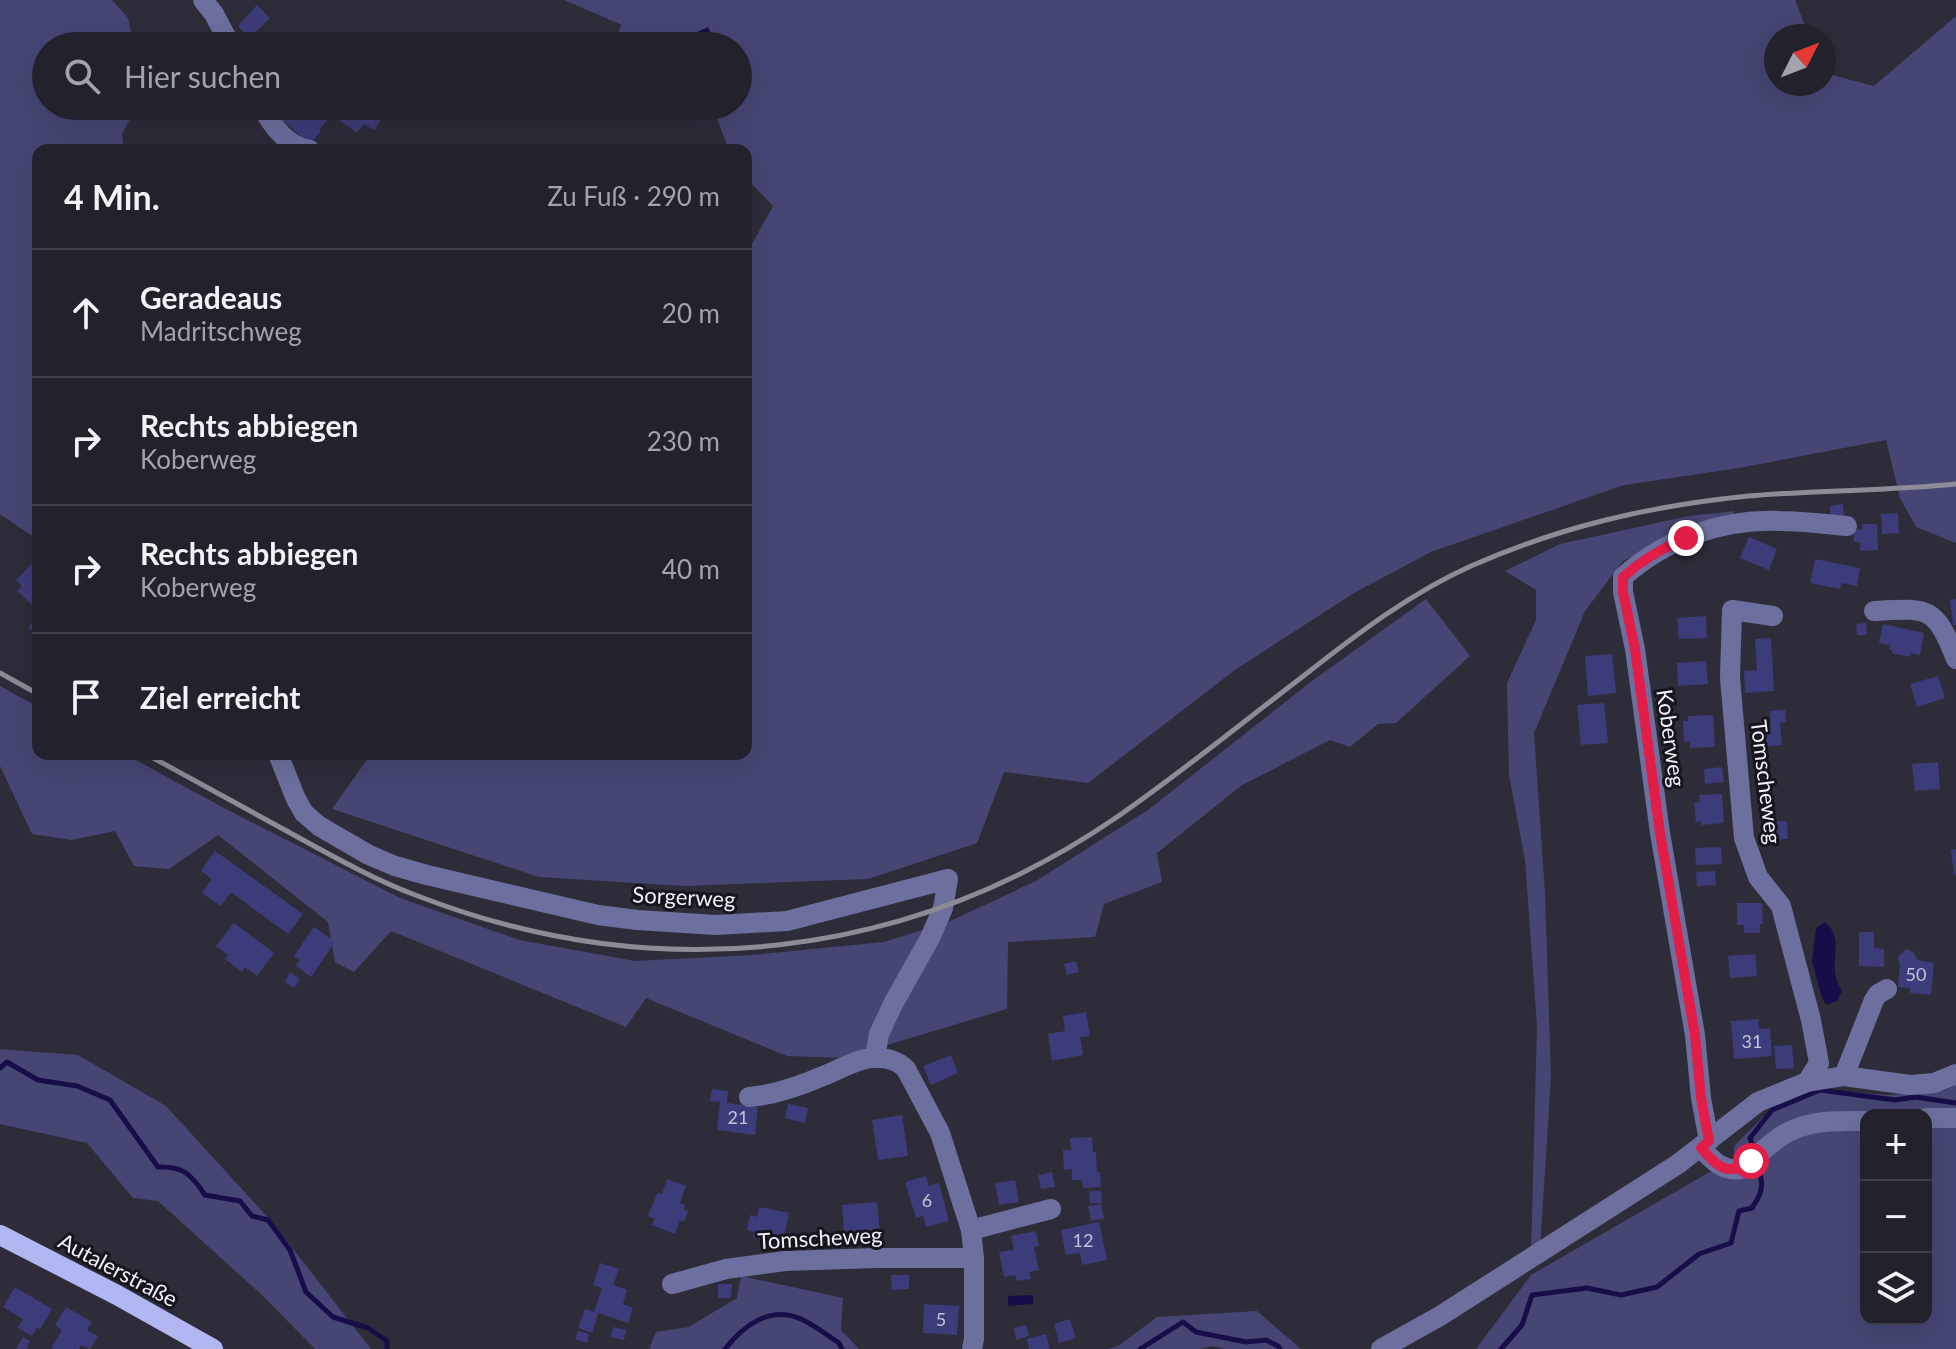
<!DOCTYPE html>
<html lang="de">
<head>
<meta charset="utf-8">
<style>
  body { margin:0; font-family:Lato,sans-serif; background:#2d2f37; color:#f1f3f6 }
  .controls { position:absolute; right:24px; bottom:24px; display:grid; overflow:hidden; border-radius:16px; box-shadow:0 8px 32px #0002 }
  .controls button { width:72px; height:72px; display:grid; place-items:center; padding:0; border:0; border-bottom:2px solid #3e3f47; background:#21222b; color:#f1f3f6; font:40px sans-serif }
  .compass { position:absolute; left:1764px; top:24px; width:72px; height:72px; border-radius:50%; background:#21222b; box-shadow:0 8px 32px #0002; rotate:48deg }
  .stop { position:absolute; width:24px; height:24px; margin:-18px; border:6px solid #e11d48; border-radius:50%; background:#fff }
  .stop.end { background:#e11d48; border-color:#fff; box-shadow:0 2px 8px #0008 }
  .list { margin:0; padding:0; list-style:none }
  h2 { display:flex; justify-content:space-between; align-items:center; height:104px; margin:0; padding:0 32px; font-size:34px }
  h2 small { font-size:26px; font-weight:400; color:#a2a4a9 }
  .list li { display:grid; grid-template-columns:52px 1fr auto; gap:24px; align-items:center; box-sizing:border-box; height:128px; padding:0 32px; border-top:2px solid #3e3f47 }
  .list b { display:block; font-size:30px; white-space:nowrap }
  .list p { margin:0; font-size:26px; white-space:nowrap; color:#a2a4a9 }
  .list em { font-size:26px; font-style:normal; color:#a2a4a9 }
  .icon { flex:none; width:44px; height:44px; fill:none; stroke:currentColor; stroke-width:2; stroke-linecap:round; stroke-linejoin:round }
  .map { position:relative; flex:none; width:1956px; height:1349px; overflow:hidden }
  .search { position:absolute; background:#21222b; box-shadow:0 8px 32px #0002; left:32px; top:32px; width:720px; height:88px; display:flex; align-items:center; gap:20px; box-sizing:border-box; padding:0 28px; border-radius:44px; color:#a2a4a9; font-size:30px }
  .panel { position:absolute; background:#21222b; box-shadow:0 8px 32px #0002; left:32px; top:144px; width:720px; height:616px; border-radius:16px }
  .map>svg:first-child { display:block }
  .green { fill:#454674; fill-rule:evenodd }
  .water { fill:#170e49 }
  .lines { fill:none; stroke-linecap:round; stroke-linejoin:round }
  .stream { stroke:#170e49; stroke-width:5 }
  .building { fill:#3d3c7a }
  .minor { stroke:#6d709f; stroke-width:20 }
  .major { stroke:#b2b6f1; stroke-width:20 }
  .rail { stroke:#8b8c96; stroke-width:5 }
  .route { stroke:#e11d48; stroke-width:10 }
  .labels { text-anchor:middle; stroke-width:6; stroke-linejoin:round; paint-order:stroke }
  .number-label { font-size:18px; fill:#c3c4da }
  .street-label { font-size:22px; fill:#f0f1fa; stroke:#15151b }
</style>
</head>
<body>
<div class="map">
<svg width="1956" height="1349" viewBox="0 0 1956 1349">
  <rect width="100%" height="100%" fill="#2c2d39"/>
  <!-- green -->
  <g class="green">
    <polygon points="0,0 112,0 128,18 134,46 46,46 46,106 137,106 122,134 124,150 38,150 38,540 0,514"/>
    <polygon points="564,0 1795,0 1809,36 1776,36 1776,84 1824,84 1824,73 1874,86 1956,16 1956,543 1916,527 1900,498 1886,440 1739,468 1624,485 1431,552 1354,593 1235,670 1088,783 1004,772 977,843 868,879 684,886 539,877 332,809 371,754 746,754 746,255 773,206 746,178 746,150 729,150 716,116 702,106 738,106 738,46 610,46 622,25"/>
    <polygon points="1735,511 1723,524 1693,527 1623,561 1585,611 1534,733 1545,893 1551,1077 1540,1249 1531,1254 1537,1026 1525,860 1509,775 1507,683 1536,620 1536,590 1505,571 1560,544 1689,516"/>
    <polygon points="1426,599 1470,656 1396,723 1378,724 1350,747 1330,740 1242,785 1157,853 1162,882 1104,904 1095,937 1008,942 1007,1009 844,1058 787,1056 646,998 626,1027 391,931 354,972 335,962 328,922 218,835 169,869 134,866 115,831 72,840 32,834 0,766 0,686 38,707 38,754 125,754 222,807 400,898 519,940 635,961 753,955 884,942 948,922 1036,881 1148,810 1312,681"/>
    <polygon points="0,1049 78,1055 166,1106 272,1222 371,1349 315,1349 263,1296 158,1201 133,1198 87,1143 0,1124"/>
    <path d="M1956 1084V1349H1476L1531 1275 1734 1158V1146L1774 1106 1812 1088 1886 1095 1945 1090ZM1866 1115H1926V1319H1866Z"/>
    <polygon points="741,1276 843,1298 841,1330 859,1349 649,1349 656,1332 689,1327 737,1298"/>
    <polygon points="1257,1311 1301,1349 1225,1349 1213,1346 1200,1349 1108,1349 1118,1346 1157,1317"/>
  </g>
  <!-- water -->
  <g class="water">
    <polygon points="708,27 717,46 675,46 673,43"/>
    <path d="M1825 922C1848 942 1824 963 1842 991L1837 1001 1826 1005 1821 995 1812 961 1816 928Z"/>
    <polygon points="1033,1295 1033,1304 1008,1306 1008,1296"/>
  </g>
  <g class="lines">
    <!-- stream -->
    <g class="stream">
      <path d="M0 1068 7 1062 38 1080 77 1086 110 1100 158 1167C183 1166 191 1174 205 1195L240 1201 252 1216 268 1220 290 1250 306 1292 333 1317 368 1328 387 1341V1349"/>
      <polyline points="1754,1151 1750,1138 1772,1110 1820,1090 1895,1100 1915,1097 1956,1103"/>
      <path d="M725 1349C743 1326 770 1305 801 1319 814 1325 827 1335 839 1343L842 1349"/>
      <polyline points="1140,1349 1183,1322 1196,1332 1246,1342 1266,1340 1278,1346 1280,1349"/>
      <path d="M1501 1349 1522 1325 1532 1295 1587 1288 1621 1295 1657 1287 1699 1254 1731 1243 1739 1211 1752 1208C1765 1189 1763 1183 1757 1161"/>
    </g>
  </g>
  <!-- building -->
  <g class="building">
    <polygon points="257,5 270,18 250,38 238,26"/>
    <polygon points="291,106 294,108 296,106 310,106 327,121 319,130 321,131 310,144 280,118"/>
    <polygon points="331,106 376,106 374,110 383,117 374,130 364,124 357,133 327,111"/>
    <polygon points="1843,504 1844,517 1831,518 1830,506"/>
    <polygon points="1898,513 1899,533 1882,534 1881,514"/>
    <polygon points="1862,524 1877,524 1878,550 1860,551 1860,542 1854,542 1853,530 1863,529"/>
    <polygon points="1749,537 1777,549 1769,570 1740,558"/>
    <polygon points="1815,559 1860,568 1857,586 1841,583 1840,589 1810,583"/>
    <polygon points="35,560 38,563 38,601 33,606 17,591 22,586 16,580"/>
    <polygon points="1956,599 1956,625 1953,625 1950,600"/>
    <polygon points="1706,616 1707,638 1679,639 1677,618"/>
    <polygon points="33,621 38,624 37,634 28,628"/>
    <polygon points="1866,623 1867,635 1857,635 1856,624"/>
    <polygon points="1883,624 1924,633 1920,655 1911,653 1910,657 1892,653 1892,650 1889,649 1890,645 1879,643"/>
    <polygon points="1771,638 1774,691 1745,693 1744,671 1757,670 1755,639"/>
    <polygon points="1612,654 1616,693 1588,696 1585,656"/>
    <polygon points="1706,661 1708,684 1678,686 1677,663"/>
    <polygon points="1938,676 1945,698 1917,707 1910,684"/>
    <polygon points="1604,703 1608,743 1581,745 1577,705"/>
    <polygon points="1785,710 1786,722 1780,723 1782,745 1754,748 1751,726 1771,724 1770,711"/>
    <polygon points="1713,715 1715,747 1690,748 1690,741 1684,742 1683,721 1688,721 1688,716"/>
    <polygon points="1938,762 1940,789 1915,791 1912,764"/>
    <polygon points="1722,767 1724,782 1705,784 1704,769"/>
    <polygon points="1722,794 1724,823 1701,825 1701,821 1696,822 1694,803 1700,802 1699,795"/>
    <polygon points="1787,821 1788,839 1766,840 1766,822"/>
    <polygon points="1721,847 1722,864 1696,865 1695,848"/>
    <polygon points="1956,849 1956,874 1954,875 1951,850"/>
    <polygon points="215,851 303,914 288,934 231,892 221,906 202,893 212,879 201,871"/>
    <polygon points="1715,871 1716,885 1697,886 1696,872"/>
    <polygon points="1737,903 1762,903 1763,924 1760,924 1760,933 1744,933 1744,925 1737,925"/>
    <polygon points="234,923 274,953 257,976 245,967 242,972 225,959 228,955 216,946"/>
    <polygon points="314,927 335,942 311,977 296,966 300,960 294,956"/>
    <polygon points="1859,932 1874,932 1874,948 1884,949 1884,967 1859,966"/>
    <polygon points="1906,949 1913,952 1918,960 1934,963 1931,995 1910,993 1910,988 1898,987 1900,964 1897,958"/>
    <polygon points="1755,954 1757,976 1730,978 1728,956"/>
    <polygon points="1076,961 1079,972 1067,975 1064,964"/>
    <polygon points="290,972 300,979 294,988 285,982"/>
    <polygon points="1086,1012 1090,1036 1080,1037 1083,1055 1052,1061 1048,1034 1065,1031 1063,1016"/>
    <polygon points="1758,1019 1759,1029 1770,1028 1772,1056 1734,1059 1731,1021"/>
    <polygon points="1792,1045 1794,1068 1776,1069 1774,1046"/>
    <polygon points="951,1055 958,1073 931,1085 923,1066"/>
    <polygon points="712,1089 728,1091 727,1103 758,1107 755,1135 717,1130 720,1102 710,1101"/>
    <polygon points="788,1104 808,1108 805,1123 785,1118"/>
    <polygon points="902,1115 908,1156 878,1160 872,1120"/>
    <polygon points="1092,1137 1093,1153 1096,1152 1097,1172 1100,1172 1101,1187 1083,1188 1082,1180 1072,1180 1072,1169 1064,1170 1063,1150 1071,1150 1070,1138"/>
    <polygon points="1052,1172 1055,1187 1041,1189 1038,1175"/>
    <polygon points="926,1176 929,1186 939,1183 949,1221 926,1227 923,1216 916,1218 905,1182"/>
    <polygon points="667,1179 686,1186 680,1203 685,1205 684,1210 688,1211 684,1222 680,1220 675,1234 652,1225 655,1219 648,1216 657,1193 662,1194"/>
    <polygon points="1015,1180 1019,1202 999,1205 995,1183"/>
    <polygon points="1089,1191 1101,1191 1102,1203 1090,1203"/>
    <polygon points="877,1202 880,1231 872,1232 873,1236 855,1238 854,1234 844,1235 842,1205"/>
    <polygon points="1101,1204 1104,1218 1091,1221 1088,1206"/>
    <polygon points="759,1207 789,1213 783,1244 753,1238 754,1232 747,1230 750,1215 757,1217"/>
    <polygon points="1099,1222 1107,1260 1082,1265 1080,1253 1066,1255 1061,1230"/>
    <polygon points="1036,1231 1039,1246 1034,1247 1039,1270 1029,1272 1031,1279 1017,1281 1015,1275 1004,1277 999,1252 1014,1250 1011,1236"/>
    <polygon points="600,1263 619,1269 613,1285 627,1290 623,1304 633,1308 628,1323 598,1313 592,1333 578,1328 585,1309 594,1312 602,1288 593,1285"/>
    <polygon points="891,1275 909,1275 909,1289 892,1290"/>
    <polygon points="718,1284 732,1284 731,1298 718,1298"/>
    <polygon points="15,1287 52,1309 40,1330 37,1327 32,1336 18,1328 23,1319 3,1307"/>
    <polygon points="924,1304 959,1306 957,1335 923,1333"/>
    <polygon points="66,1307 92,1322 87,1330 98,1336 90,1349 81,1345 79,1349 51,1349 62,1330 55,1325"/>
    <polygon points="1070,1319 1076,1338 1059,1343 1054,1324"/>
    <polygon points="1026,1325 1029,1336 1016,1340 1014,1328"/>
    <polygon points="613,1327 626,1330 624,1340 611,1337"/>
    <polygon points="578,1331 589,1334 587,1343 575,1339"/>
    <polygon points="1046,1334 1050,1349 1029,1349 1027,1339"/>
    <polygon points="23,1337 30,1341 26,1349 16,1349"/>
  </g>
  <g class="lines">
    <!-- minor -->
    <g class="minor">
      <polyline points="203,0 214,14 231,46"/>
      <path d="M262 106C271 125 288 147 310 150"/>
      <path d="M1874 611C1929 608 1935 606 1956 659"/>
      <polyline points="1773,616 1732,610 1730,678 1744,838 1758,877 1781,906 1811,1020 1819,1063 1807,1082"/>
      <polyline points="278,754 296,799 304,813 319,826 369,855 395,866 427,875 598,915 637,920 716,925 787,921 948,879 943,908 930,938 893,1004 879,1034 875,1058"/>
      <polyline points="1844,1076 1874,1000 1878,994 1887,989"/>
      <path d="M749 1097C774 1095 800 1086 823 1076 839 1070 854 1060 871 1058 884 1057 898 1060 906 1069L940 1133 971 1230 974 1258V1339L972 1349"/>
      <polyline points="1926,1118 1956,1118"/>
      <path d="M1709 1141 1701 1098 1695 1035 1660 833 1635 649 1623 592V577C1665 539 1722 519 1779 521 1802 521 1825 524 1847 526"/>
      <path d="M1701 1148C1712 1160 1723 1172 1741 1169 1754 1159 1766 1147 1780 1137 1806 1119 1836 1121 1866 1121"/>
      <polyline points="971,1230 1051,1209"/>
      <polyline points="672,1284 726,1269 785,1261 877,1258 974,1258"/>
      <polyline points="1381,1349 1440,1316 1678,1164 1758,1102 1807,1082 1844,1076 1910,1085 1934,1083 1956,1074"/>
    </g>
    <!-- major -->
    <polyline class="major" points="0,1235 117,1295 213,1349"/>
    <!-- rail -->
    <g class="rail">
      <polyline points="0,673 38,694"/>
      <path d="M146 754C196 781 245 808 294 835 334 857 375 880 418 896 655 988 907 961 1117 817 1182 772 1243 722 1306 674 1358 633 1411 593 1471 566 1562 526 1650 506 1748 496 1817 490 1887 491 1956 484"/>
    </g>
  </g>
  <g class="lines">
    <!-- route -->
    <path class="route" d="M1686 538C1662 548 1643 559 1623 577V592L1635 649 1660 833 1695 1035 1701 1098 1709 1141 1701 1148C1717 1166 1728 1178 1751 1161"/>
  </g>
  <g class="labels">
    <!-- number labels -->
    <g class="number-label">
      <text x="1916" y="981">50</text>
      <text x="1752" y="1048">31</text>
      <text x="738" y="1124">21</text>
      <text x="927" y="1207">6</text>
      <text x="1083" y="1247">12</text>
      <text x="941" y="1326">5</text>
    </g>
    <!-- street labels -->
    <g class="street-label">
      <text transform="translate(1671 738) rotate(82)" y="8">Koberweg</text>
      <text transform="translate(1766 782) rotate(83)" y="8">Tomscheweg</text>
      <text transform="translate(684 897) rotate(3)" y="8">Sorgerweg</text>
      <text transform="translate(820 1238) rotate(-3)" y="8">Tomscheweg</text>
      <text transform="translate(118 1270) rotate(28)" y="8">Autalerstraße</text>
    </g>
  </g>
</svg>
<div class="controls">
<button>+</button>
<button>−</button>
<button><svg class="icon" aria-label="layers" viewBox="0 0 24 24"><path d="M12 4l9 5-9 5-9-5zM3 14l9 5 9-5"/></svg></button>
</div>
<svg class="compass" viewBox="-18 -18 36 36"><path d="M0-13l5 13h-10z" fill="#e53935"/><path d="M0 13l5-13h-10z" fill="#a2a4a9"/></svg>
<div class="stop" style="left:1751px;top:1161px"></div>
<div class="stop end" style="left:1686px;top:538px"></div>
<div class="search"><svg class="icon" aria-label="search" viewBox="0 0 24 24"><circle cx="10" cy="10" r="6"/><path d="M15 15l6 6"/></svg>Hier suchen</div>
<section class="panel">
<h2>4 Min.<small>Zu Fuß · 290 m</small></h2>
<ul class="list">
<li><svg class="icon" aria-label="ahead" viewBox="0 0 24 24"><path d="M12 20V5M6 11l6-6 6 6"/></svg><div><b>Geradeaus</b><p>Madritschweg</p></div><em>20 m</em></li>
<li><svg class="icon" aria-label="right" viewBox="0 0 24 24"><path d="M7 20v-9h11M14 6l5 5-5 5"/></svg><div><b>Rechts abbiegen</b><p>Koberweg</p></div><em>230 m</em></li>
<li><svg class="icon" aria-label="right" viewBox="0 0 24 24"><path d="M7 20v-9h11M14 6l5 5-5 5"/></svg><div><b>Rechts abbiegen</b><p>Koberweg</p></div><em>40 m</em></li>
<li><svg class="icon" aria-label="arrive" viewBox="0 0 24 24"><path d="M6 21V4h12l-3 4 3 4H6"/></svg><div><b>Ziel erreicht</b></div></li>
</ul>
</section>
</div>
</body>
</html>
